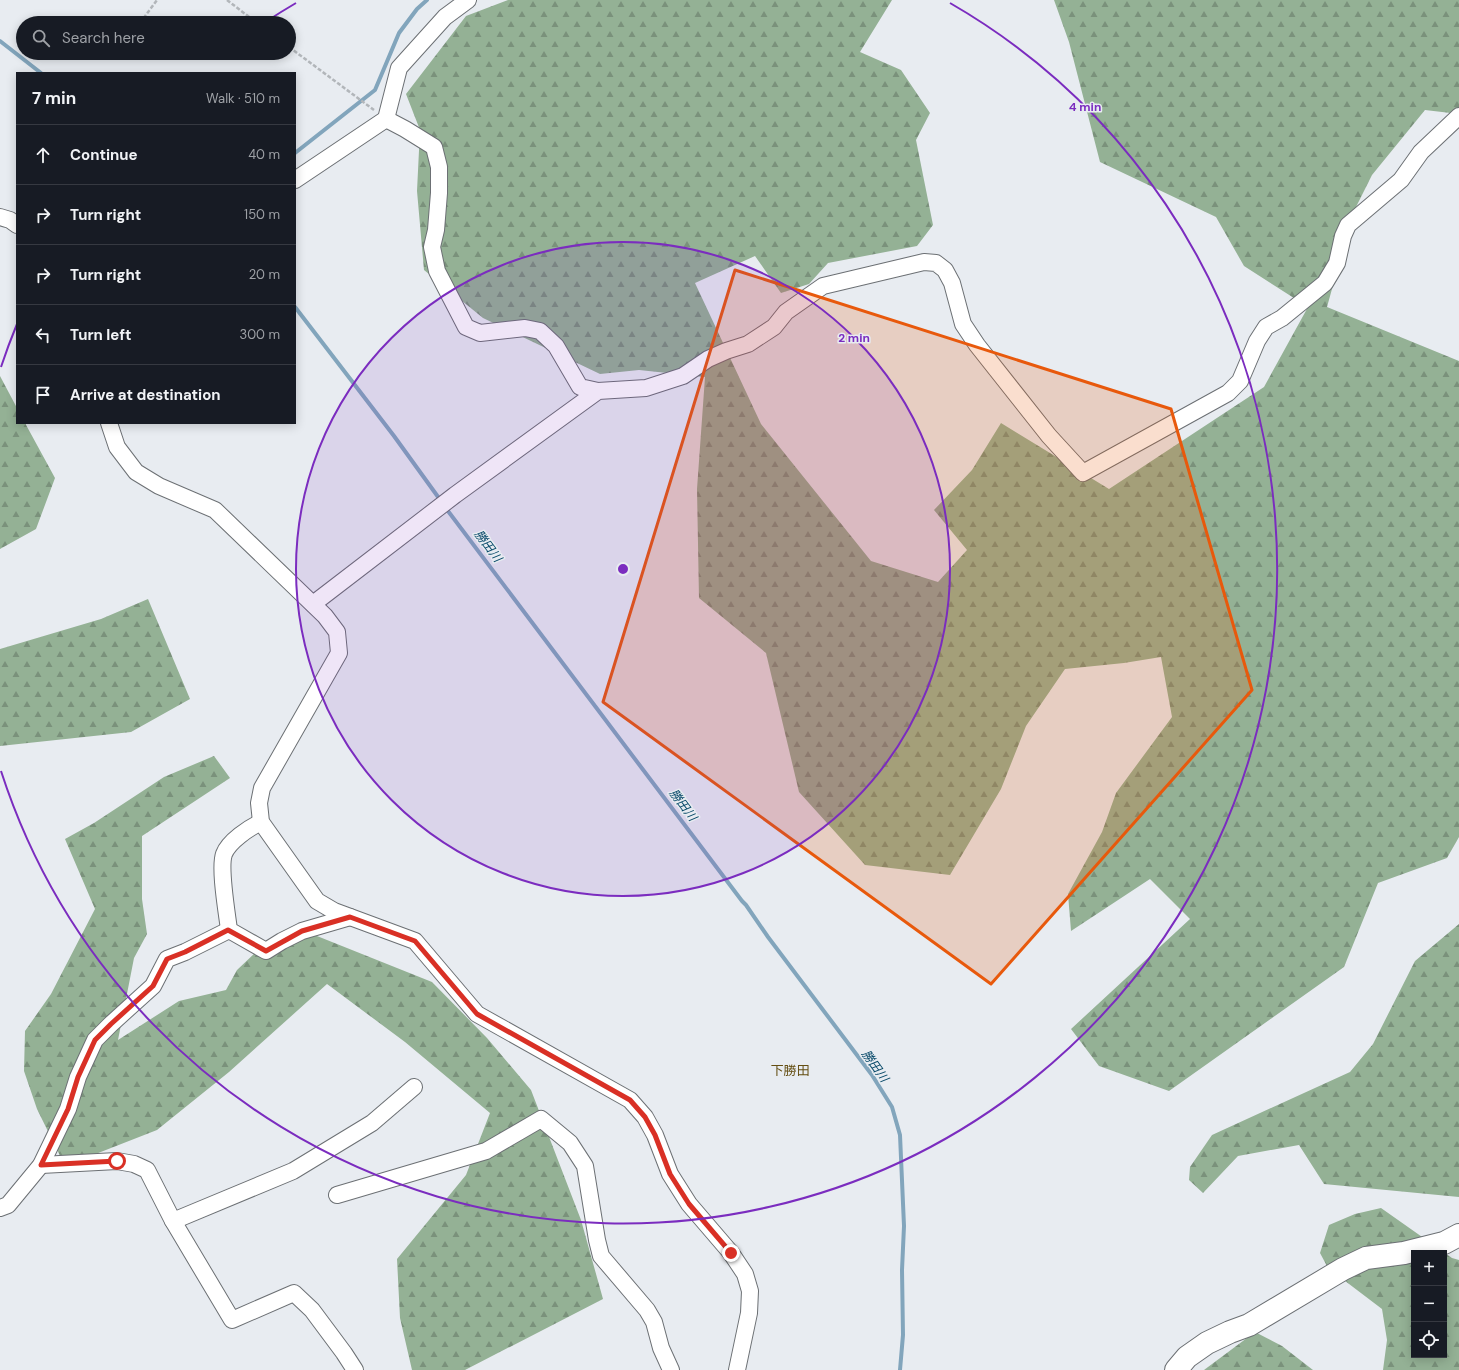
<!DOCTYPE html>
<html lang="en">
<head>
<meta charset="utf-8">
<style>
  body { margin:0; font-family:"DM Sans","Noto Sans JP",sans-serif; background:#242831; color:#f1f3f6 }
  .controls { position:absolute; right:12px; bottom:12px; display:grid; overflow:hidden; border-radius:0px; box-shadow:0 2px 10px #0003 }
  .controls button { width:36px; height:36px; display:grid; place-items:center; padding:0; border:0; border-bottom:1px solid #363941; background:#171b24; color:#f1f3f6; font:20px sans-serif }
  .stop { position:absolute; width:12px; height:12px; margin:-9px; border:3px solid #d93025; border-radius:50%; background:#fff }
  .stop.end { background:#d93025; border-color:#fff; box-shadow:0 1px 4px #0008 }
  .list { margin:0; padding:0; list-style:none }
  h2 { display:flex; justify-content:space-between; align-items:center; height:52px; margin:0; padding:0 16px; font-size:17px }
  h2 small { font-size:13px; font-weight:400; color:#9ea1a6 }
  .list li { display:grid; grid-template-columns:26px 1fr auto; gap:12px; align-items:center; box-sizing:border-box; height:60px; padding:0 16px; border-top:1px solid #363941 }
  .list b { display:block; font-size:15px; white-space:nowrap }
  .list em { font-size:13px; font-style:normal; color:#9ea1a6 }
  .icon { flex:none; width:22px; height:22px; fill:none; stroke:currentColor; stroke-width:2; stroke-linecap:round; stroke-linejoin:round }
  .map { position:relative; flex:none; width:1459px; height:1370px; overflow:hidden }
  .search { position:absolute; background:#171b24; box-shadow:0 2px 10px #0003; left:16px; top:16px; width:280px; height:44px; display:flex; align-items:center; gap:10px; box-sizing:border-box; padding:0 14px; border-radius:22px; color:#9ea1a6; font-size:15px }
  .panel { position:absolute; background:#171b24; box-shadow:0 2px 10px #0003; left:16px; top:72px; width:280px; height:352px; border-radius:0px }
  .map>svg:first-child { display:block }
  .forest { fill:url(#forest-firs); fill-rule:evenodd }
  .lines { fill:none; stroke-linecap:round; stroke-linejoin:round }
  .stream { stroke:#82a5bc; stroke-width:4 }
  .street-casing { stroke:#6c7074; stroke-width:18 }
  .secondary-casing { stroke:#6c7074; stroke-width:24 }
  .path { stroke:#b2b6ba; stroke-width:2.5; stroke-dasharray:4 2; stroke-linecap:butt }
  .street { stroke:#fff; stroke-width:16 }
  .secondary { stroke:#fff; stroke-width:22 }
  .route { stroke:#d93025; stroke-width:5 }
  .marked { fill:#e8590c; fill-opacity:0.2; stroke:#e8590c; stroke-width:3; stroke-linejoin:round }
  .ring { fill:none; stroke:#7b2cbf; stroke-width:2 }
  .labels { text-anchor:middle; stroke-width:3; stroke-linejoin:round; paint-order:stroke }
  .water-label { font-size:12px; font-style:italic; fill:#064868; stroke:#e8ecf1 }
  .quarter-label { font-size:13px; fill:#644e12; stroke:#e8ecf1 }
  .centre { fill:#7b2cbf; stroke:#e8ecf1; stroke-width:2 }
  .ring-label { font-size:12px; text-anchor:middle; font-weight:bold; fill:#7b2cbf; stroke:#e8ecf1; stroke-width:3; stroke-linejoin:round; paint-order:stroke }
</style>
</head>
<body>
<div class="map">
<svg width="1459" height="1370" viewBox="0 0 1459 1370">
  <defs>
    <pattern id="forest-firs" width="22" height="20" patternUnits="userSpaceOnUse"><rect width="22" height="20" fill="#94b195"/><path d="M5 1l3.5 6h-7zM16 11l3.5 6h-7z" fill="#7a917b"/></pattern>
  </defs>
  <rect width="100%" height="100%" fill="#e8ecf1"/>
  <!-- forest -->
  <g class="forest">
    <polygon points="508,0 892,0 860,52 901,70 930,113 916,140 933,225 917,246 828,263 809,284 781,293 755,256 695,283 761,424 871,561 938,582 967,550 934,510 972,470 1001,423 1109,489 1264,387 1308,307 1244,266 1216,217 1100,162 1069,42 1054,0 1459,0 1459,114 1425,110 1372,175 1353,213 1327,307 1459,361 1459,837 1447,858 1378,883 1344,967 1169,1091 1099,1066 1071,1029 1190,919 1150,879 1071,931 1068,894 1102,832 1116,793 1172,717 1161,657 1124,663 1065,669 1026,726 1001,789 950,875 865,865 799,792 766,653 699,598 697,489 705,377 639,370 600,374 483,318 424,270 417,191 420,130 406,94 466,16"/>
    <polygon points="0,376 17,408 17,423 25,423 55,478 36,529 0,549"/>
    <polygon points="148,599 190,699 131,732 0,746 0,649 101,619"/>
    <polygon points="214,756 230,778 142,836 142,899 147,934 134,958 118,1040 179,1001 226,990 237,970 256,952 287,936 317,936 432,982 487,1038 531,1090 581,1220 603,1299 465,1370 412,1370 400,1318 397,1259 466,1175 490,1113 405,1042 327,984 229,1072 157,1130 65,1166 37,1109 24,1071 25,1031 51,994 95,909 65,839 94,823 164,777"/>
    <polygon points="1459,924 1459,1197 1324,1184 1299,1145 1238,1156 1203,1193 1189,1180 1190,1167 1212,1135 1350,1072 1373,1044 1415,961"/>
    <path d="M1381 1208 1452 1258 1459 1260V1370H1383L1387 1340 1382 1309 1328 1268 1320 1253 1329 1225 1355 1214ZM1414 1253H1444V1355H1414Z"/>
    <polygon points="1255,1332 1282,1346 1313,1370 1204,1370"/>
  </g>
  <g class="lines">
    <!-- stream -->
    <g class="stream">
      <polyline points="0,41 41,73"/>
      <polyline points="295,153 375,90 399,33 417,9 427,0"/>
      <polyline points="295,307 394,436 441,501"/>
      <polyline points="445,507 742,901 746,905 768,937 872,1075 892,1107 900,1135 904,1226 902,1270 903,1335 900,1370"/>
    </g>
    <!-- street casing -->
    <g class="street-casing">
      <g id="street">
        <polyline points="386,119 405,129 434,147 439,167 439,193 436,230 432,247 437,271 466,327 480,333 525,328 540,331 556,346 580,387 598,391"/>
        <polyline points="295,180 386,119 399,68 445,17 468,0"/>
        <polyline points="0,217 10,220 17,225"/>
        <polyline points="109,423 117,447 136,472 159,486 215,510 325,616 337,632 339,653 262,788 259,803 261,822 317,901 334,911 415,941 477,1014 630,1100 645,1117 655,1135 670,1174 689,1204 731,1253 745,1274 750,1291 749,1313 737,1370"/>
        <polyline points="313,604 455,495 598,391 646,388 683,376 708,359 726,351 748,344 774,327 786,312 823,286 924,262 936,263 945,270 952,283 963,324 977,345 1049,436 1083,473 1228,393 1240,381 1257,341 1266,327 1282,318 1325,283 1337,263 1343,236 1348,225 1401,180 1421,152 1459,116"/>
        <path d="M261 822C249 828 229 841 224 854 219 868 227 913 229 930L266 951 282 941 302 931 350 917"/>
        <polyline points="41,1165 117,1161 134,1164 147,1170 173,1221 232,1320 294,1293 312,1310 344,1353 355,1370"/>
        <polyline points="337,1195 486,1151 541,1119 570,1143 585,1166 597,1240 601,1256 647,1310 654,1322 661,1348 671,1370"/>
        <polyline points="0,1208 8,1205 41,1165 68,1109 78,1077 95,1040 111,1024 153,986 167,959 185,952 229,930"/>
        <polyline points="173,1221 293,1171 372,1123 414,1087"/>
      </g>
    </g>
    <!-- secondary casing -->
    <g class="secondary-casing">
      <polyline id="secondary" points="1176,1370 1187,1357 1207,1343 1230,1332 1249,1325 1343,1269 1366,1258 1404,1253 1444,1243 1459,1235"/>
    </g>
    <!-- path -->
    <g class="path">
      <polyline points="227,0 257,23"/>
      <polyline points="140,23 157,0"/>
      <polyline points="289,47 374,110"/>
    </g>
    <!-- street -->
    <use href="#street" class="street"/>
    <!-- secondary -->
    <use href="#secondary" class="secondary"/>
  </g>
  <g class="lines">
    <!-- route -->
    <polyline class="route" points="117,1161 41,1165 68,1109 78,1077 95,1040 111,1024 153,986 167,959 185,952 228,930 266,951 302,931 350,917 415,941 477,1014 630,1100 645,1117 655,1135 670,1174 689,1204 731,1253"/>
  </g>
  <!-- marked area -->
  <path class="marked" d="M735 270 1171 409 1252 690 991 984 603 702Z"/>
  <!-- distance rings -->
  <circle cx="623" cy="569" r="327" fill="#7b2cbf" fill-opacity=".12"/>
  <g class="ring">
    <circle cx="623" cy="569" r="327"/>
    <path d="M1 367A654 654 0 0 1 17 324M267 21A654 654 0 0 1 296 3M950 3A654 654 0 1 1 1 771"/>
  </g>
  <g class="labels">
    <!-- water labels -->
    <g class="water-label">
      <text transform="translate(488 546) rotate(53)" y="4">勝田川</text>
      <text transform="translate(683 805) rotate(53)" y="4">勝田川</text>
      <text transform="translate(875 1066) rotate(54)" y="4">勝田川</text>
    </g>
    <!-- quarter labels -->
    <g class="quarter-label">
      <text x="790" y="1075">下勝田</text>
    </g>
  </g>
  <circle cx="623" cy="569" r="6" class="centre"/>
  <g class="ring-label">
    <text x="1085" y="111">4 min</text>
    <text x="854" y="342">2 min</text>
  </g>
</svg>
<div class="controls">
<button>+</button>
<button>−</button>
<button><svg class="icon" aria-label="locate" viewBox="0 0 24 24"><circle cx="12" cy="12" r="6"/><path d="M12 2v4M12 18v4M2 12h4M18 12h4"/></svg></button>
</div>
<div class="stop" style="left:117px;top:1161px"></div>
<div class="stop end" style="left:731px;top:1253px"></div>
<div class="search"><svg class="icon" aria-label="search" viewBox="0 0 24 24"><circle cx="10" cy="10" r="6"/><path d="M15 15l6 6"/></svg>Search here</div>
<section class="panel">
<h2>7 min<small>Walk · 510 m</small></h2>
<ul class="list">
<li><svg class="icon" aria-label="ahead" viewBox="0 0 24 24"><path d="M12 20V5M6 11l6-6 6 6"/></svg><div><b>Continue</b></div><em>40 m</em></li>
<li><svg class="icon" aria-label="right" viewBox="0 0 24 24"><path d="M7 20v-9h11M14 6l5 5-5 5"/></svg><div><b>Turn right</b></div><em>150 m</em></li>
<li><svg class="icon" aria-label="right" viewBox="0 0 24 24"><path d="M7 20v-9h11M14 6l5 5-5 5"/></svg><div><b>Turn right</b></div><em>20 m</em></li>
<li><svg class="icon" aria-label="left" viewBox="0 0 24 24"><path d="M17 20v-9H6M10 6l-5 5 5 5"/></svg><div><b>Turn left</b></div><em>300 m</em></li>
<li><svg class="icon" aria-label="arrive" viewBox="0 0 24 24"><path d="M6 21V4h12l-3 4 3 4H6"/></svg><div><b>Arrive at destination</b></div></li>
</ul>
</section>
</div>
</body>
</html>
